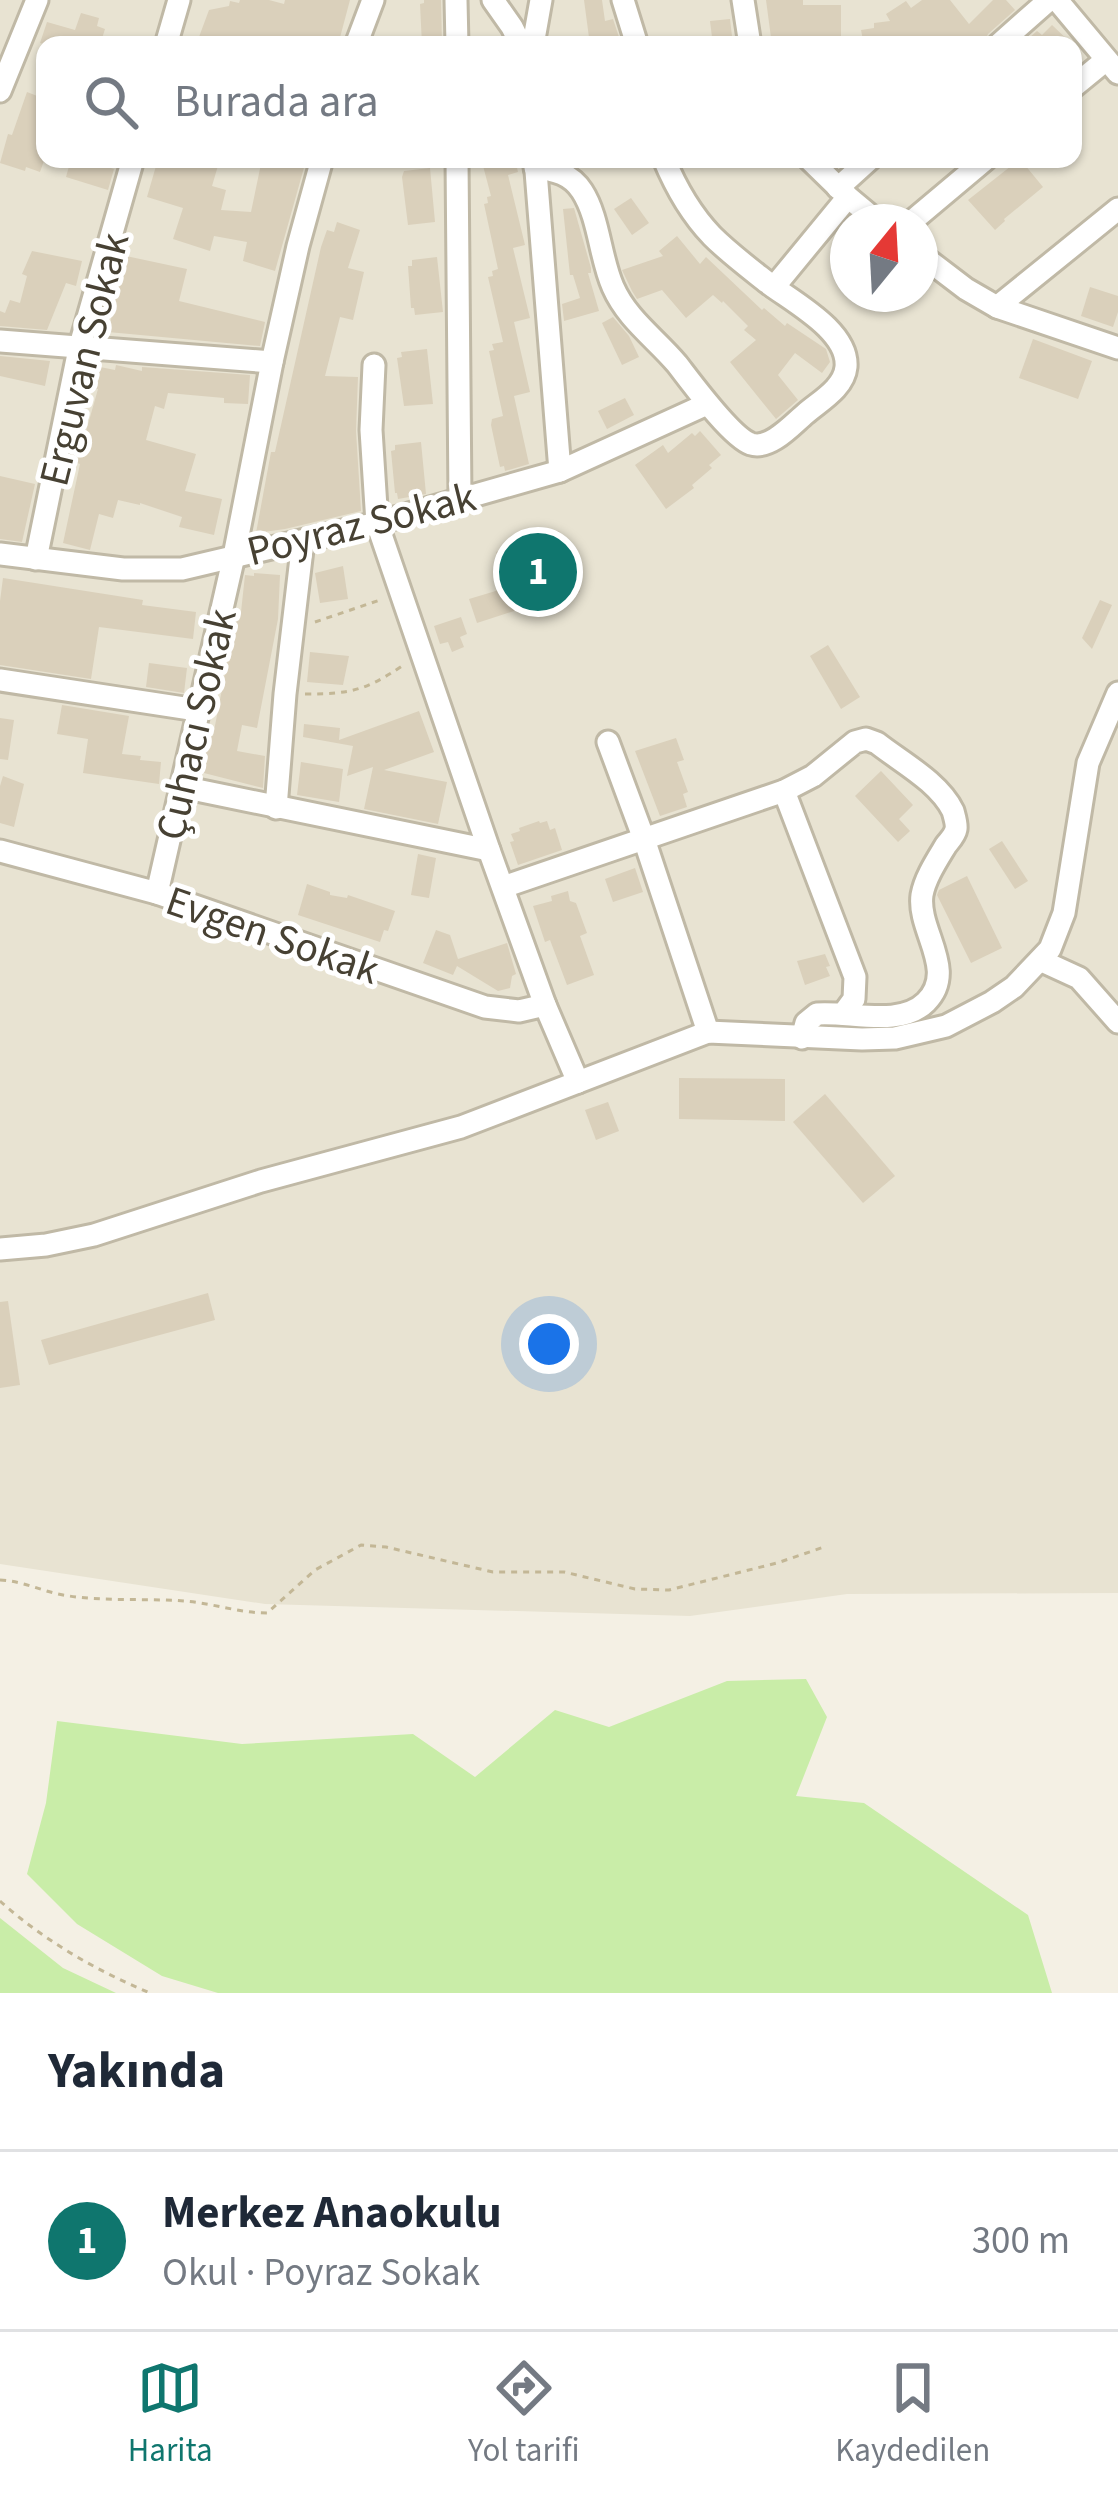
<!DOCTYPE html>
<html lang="tr">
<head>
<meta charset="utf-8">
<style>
  body { margin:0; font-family:"Source Sans 3",sans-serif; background:#f6f6f7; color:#1f2937 }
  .compass { position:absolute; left:830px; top:204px; width:108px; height:108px; border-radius:50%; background:#fff; box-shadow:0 3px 9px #0004; rotate:18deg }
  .you { position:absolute; left:549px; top:1344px; width:42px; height:42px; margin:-30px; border:9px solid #fff; border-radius:50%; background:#1a73e8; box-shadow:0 0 0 18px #1a73e833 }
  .badge { display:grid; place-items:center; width:78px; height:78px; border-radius:50%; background:#0f766e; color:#fff; font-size:39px; font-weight:700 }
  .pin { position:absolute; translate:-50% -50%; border:6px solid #fff; box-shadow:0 3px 12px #0006 }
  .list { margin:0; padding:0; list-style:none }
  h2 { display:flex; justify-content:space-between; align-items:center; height:156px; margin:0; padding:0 48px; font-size:51px }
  h2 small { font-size:39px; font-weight:400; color:#747a83 }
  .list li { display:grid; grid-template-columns:78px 1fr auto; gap:36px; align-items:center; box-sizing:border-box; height:180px; padding:0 48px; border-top:3px solid #e0e1e3 }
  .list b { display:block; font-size:45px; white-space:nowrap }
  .list p { margin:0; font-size:39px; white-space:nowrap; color:#747a83 }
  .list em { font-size:39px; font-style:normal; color:#747a83 }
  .icon { flex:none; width:66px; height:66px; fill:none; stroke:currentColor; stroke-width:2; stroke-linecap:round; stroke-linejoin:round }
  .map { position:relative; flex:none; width:1118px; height:1993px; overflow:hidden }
  .search { position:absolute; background:#fff; box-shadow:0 3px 9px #0004; left:36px; right:36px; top:36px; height:132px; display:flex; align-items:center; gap:30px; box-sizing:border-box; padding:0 42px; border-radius:24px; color:#747a83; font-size:45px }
  .sheet { height:336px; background:#fff }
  nav { display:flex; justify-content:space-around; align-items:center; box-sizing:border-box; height:168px; border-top:3px solid #e0e1e3; background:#fff; font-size:33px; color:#747a83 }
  nav a { display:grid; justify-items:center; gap:6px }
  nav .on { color:#0f766e }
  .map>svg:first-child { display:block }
  .residential { fill:#e8e3d2; fill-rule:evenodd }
  .green { fill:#c9eda8 }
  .building { fill:#dad0bb }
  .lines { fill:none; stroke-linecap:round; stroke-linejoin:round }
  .minor-casing { stroke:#c0b9a6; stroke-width:27 }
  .path { stroke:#c3b796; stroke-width:3; stroke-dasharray:6 6; stroke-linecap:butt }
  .minor { stroke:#fff; stroke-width:21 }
  .labels { text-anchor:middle; stroke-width:10; stroke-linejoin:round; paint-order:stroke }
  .street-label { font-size:42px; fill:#474133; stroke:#fff }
</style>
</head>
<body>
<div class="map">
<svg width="1118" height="1993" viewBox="0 0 1118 1993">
  <rect width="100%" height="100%" fill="#f4f0e4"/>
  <!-- residential -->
  <path class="residential" d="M0 0H1118V1593L847 1594 690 1616 265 1604 0 1564ZM45 45H1073V159H45ZM848 222H920V294H848Z"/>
  <!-- green -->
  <g class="green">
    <polygon points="806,1679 827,1717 796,1796 864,1803 1028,1915 1052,1993 218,1993 162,1976 77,1924 27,1874 46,1803 57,1721 242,1744 413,1734 475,1777 555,1710 609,1727 727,1681"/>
    <polygon points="0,1918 63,1968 116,1993 0,1993"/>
  </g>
  <!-- building -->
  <g class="building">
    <polygon points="240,0 269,0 284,4 285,0 350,0 338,45 196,45 209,10 229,6 230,1 239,3"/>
    <polygon points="424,0 441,0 442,45 422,45 420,4 424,3"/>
    <polygon points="584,0 602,0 605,21 613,19 621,43 590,45"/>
    <polygon points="766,0 803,0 803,5 841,5 841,39 801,39 802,45 772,45"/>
    <polygon points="922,0 950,0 969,24 993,0 1006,0 1015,10 988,34 983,45 864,45 861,30 874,28 874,23 890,21 886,14 906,1 911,8"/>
    <polygon points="81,13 99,18 97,26 105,29 100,45 47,45 40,43 47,22 75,30"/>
    <polygon points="730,19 733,45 713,45 710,21"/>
    <polygon points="1052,25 1073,45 1021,45 1037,31 1042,35"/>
    <polygon points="27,92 45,99 45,158 40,172 26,167 25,171 0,163 8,134 12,135"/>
    <polygon points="71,159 82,159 114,169 108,190 66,177"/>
    <polygon points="158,159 220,159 212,186 226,190 221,210 251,212 262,159 279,159 305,164 275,271 243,261 247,242 214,236 210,251 173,239 183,208 147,197"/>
    <polygon points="493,159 515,159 518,172 508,175 525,245 513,248 530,318 514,322 530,392 514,396 529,464 505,471 504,466 500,467 491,425 492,419 503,416 489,351 494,350 492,344 503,342 488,277 493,276 492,271 498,269 484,204 488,203 487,197 491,196 482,162"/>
    <polygon points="1020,159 1043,187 1004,219 1005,221 995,230 968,200"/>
    <polygon points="430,168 435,222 408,225 402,177 404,171"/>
    <polygon points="631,198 649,223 632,235 614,209"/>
    <polygon points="574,208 591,268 591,273 588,273 599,311 564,321 562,304 580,298 573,275 570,275 563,209"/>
    <polygon points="337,222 360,230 348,268 364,272 353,320 340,317 325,376 358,377 356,431 361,511 285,529 256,533 271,452 275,452 321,247 327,230 334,232"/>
    <polygon points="677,236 700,264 706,257 762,310 764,308 785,326 787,323 826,349 830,362 822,373 795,353 778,375 798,400 776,419 730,362 756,340 744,330 748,326 723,301 722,303 713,295 686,318 662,290 637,299 632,291 622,270 663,256 659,251"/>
    <polygon points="32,251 82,261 76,286 66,283 47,330 0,326 0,311 5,313 10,300 20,303 27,276 22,274"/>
    <polygon points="126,256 187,269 179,301 265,322 260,346 108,332"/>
    <polygon points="437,257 443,312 415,315 414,308 411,308 408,266 412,266 412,260"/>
    <polygon points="1090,287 1118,296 1118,312 1113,327 1081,316"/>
    <polygon points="613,317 629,336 639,357 622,365 602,323"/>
    <polygon points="1033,339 1092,361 1078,399 1019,378"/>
    <polygon points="427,349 433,404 404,406 397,358 402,357 401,352"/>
    <polygon points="0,356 50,361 45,386 0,376"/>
    <polygon points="116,365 142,371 142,367 250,375 248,404 224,403 224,398 168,393 164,409 155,406 146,440 196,454 185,491 222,499 214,535 179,527 182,517 140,503 140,505 118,500 113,518 99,514 90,550 63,543 80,464 77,463 98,389 95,389 100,367 115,370"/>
    <polygon points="625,398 634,415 607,429 598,411"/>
    <polygon points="700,431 721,455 709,465 712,468 692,485 694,488 666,509 635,465 663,445 668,453 692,433 695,436"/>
    <polygon points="421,442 426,494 398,499 397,493 395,493 391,451 395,450 395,445"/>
    <polygon points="0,476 35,484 22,542 0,539"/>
    <polygon points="559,531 580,592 518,613 517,610 477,623 469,599 509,587 496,552"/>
    <polygon points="343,566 348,599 320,603 315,573"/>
    <polygon points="254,573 280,575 278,619 257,728 242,725 237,751 265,756 263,788 200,772 208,735 213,736 237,611 241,612 245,575 254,576"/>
    <polygon points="3,578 143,600 142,605 196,612 193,639 99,627 91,679 0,665 0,601"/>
    <polygon points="1100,600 1112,605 1092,649 1082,638"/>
    <polygon points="461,617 467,634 460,637 464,647 452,652 448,642 440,644 434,626"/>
    <polygon points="828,645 860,697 841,709 810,656"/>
    <polygon points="310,652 349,656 343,685 307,682"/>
    <polygon points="149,663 187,668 184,693 146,687"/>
    <polygon points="62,705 129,716 122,754 141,756 140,760 161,762 159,784 83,773 88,739 57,734"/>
    <polygon points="419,711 434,752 384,770 447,782 438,824 364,809 373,767 347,776 353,746 303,737 304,724 340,728 339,740"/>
    <polygon points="0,718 14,720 8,760 0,759"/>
    <polygon points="676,738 684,760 677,762 688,792 683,794 687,807 660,816 635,751"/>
    <polygon points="301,762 343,769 339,802 297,795"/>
    <polygon points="881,771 913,805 899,819 910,831 898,842 855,796"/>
    <polygon points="3,776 24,784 14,827 0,823 0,786"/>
    <polygon points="539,821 540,823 547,821 550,830 555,828 562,850 518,865 510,842 514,841 511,834 520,831 519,828"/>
    <polygon points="1002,841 1028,881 1015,889 989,849"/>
    <polygon points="418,854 436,858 429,898 411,895"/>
    <polygon points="635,868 643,892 613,902 605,879"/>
    <polygon points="967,876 1002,948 971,963 937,895 939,890"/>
    <polygon points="307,884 330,892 330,895 347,898 348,895 395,911 388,931 384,930 380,942 298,915"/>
    <polygon points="568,891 570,901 576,903 587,933 580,936 594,975 567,985 550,940 545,942 533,906 552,901 551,896"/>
    <polygon points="436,930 450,935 458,959 507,943 516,974 512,976 510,988 498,991 457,966 453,975 423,963"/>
    <polygon points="825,954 830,966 826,967 830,976 805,985 797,961"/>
    <polygon points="679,1078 785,1079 785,1121 679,1119"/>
    <polygon points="825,1094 895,1176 863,1203 793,1122"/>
    <polygon points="608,1102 619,1131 596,1140 585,1110"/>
    <polygon points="208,1293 215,1320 49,1365 41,1340"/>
    <polygon points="8,1301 20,1385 0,1388 0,1302"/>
  </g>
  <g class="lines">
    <!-- minor casing -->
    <g class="minor-casing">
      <g id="minor">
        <polyline points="456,0 457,45"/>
        <polyline points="493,0 512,27 521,45"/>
        <polyline points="623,0 637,45"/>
        <polyline points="743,0 750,45"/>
        <polyline points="1057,0 1118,73"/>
        <polyline points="166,45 179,0"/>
        <polyline points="356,45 373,0"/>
        <polyline points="533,45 541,0"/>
        <polyline points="998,45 1049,0"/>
        <polyline points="1073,87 1106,60"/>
        <polyline points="0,91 37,0"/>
        <polyline points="457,159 460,499"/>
        <polyline points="535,159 560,471"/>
        <polyline points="809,159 848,197 878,222"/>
        <path d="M535 168C555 170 571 174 582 191 599 217 600 258 613 287 627 319 655 338 677 364 691 382 731 437 751 444 770 450 792 425 805 414 820 401 844 388 846 367 849 331 793 302 768 283 749 268 729 253 712 236 690 213 676 188 664 159"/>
        <polyline points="838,188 870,159"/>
        <polyline points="911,222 986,159"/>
        <polyline points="920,254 966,289 997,307 1118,348"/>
        <polyline points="774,287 848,197"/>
        <polyline points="997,307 1118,209"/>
        <polyline points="0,341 272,362"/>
        <polyline points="374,365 371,430 377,523 489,850 545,1005 578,1082"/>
        <polyline points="0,554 123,569 182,569 377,523 560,471 707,404"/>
        <polyline points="36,559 79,349 133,159"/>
        <polyline points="0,680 197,710"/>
        <polyline points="608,742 644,839 708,1032"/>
        <polyline points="182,787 489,850"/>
        <polyline points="784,791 855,977 854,999 843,1014"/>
        <polyline points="276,808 285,694 303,541"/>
        <polyline points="0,851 157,893 485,1007 519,1011 545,1005"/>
        <path d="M503 887 784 791 813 776 855 742 866 739 877 743C901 762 939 782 953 811 954 815 957 824 956 829 955 835 950 840 946 845 937 860 925 878 922 895 917 931 958 970 926 1002 900 1028 849 1011 817 1014L806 1023 802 1038"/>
        <polyline points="157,893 234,556 272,362 298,246 322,159"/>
        <polyline points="1042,961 1079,978 1118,1022"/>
        <polyline points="0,1249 46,1245 94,1235 261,1181 461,1127 708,1032 862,1039 895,1038 946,1026 992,1002 1014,987 1050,949 1064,913 1088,763 1118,693"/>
      </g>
    </g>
    <!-- path -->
    <g class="path">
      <polyline points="315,622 380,600"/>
      <path d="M305 694C349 694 365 691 402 666"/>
      <path d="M0 1580C23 1581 41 1591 63 1595 102 1602 144 1598 184 1601 212 1603 239 1613 267 1613L315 1570 361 1545 386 1547 493 1572H564L635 1589 669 1590 777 1563 827 1546"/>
      <path d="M0 1901C43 1940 97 1971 150 1993"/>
    </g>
    <!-- minor -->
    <use href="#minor" class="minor"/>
  </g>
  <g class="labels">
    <!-- street labels -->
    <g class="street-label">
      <text transform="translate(83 359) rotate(-76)" y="15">Erguvan Sokak</text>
      <text transform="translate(361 523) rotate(-14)" y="15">Poyraz Sokak</text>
      <text transform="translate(195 724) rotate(-77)" y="15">Çuhacı Sokak</text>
      <text transform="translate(273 934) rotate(19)" y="15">Evgen Sokak</text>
    </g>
  </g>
</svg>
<svg class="compass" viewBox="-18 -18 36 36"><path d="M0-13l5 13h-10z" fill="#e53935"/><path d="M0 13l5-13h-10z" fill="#747a83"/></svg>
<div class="you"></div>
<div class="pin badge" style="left:538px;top:572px">1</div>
<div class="search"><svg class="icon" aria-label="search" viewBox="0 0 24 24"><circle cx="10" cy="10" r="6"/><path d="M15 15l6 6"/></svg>Burada ara</div>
</div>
<section class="sheet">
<h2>Yakında<small></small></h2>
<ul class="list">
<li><span class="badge">1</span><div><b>Merkez Anaokulu</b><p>Okul · Poyraz Sokak</p></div><em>300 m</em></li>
</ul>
</section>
<nav>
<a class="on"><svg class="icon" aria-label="map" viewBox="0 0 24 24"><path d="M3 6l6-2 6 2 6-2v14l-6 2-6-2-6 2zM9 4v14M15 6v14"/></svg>Harita</a>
<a><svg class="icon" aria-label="directions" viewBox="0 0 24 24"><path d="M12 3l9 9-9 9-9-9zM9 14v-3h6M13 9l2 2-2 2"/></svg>Yol tarifi</a>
<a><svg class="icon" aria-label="saved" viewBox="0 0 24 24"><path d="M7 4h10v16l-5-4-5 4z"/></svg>Kaydedilen</a>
</nav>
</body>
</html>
